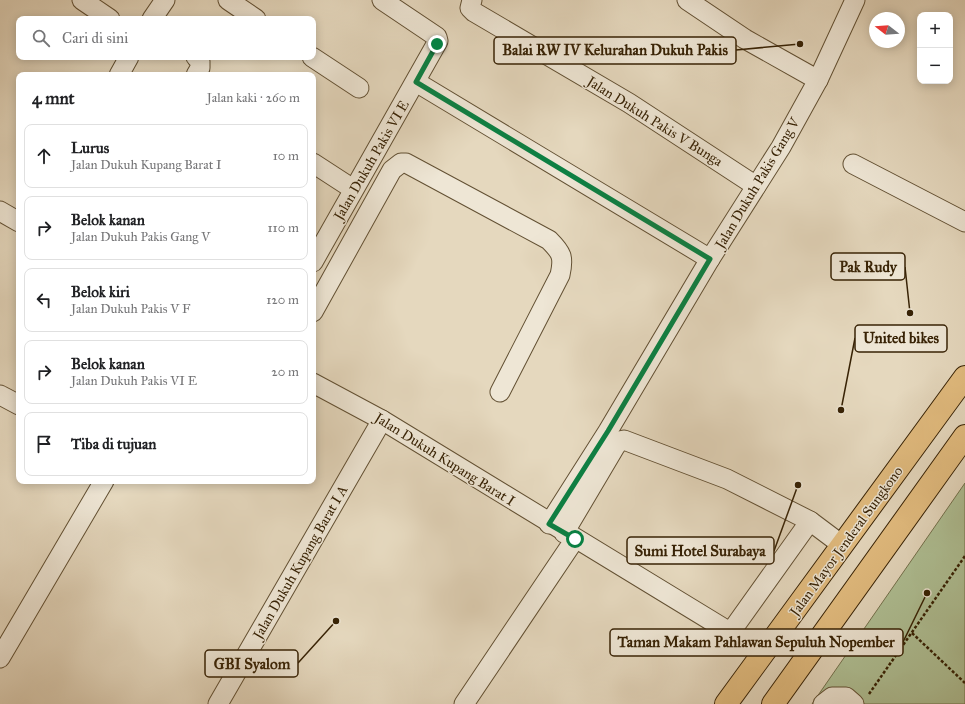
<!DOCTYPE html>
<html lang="id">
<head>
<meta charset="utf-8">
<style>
  body { margin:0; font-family:"IM FELL Great Primer",serif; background:#f2f2f2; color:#202124 }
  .controls { position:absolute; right:12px; top:12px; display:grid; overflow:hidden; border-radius:8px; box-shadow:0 2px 10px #0003 }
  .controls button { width:36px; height:36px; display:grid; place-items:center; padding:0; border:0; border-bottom:1px solid #e0e0e0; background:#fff; color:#202124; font:20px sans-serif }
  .compass { position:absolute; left:869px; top:12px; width:36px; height:36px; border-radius:50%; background:#fff; box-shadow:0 2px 10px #0003; rotate:287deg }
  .stop { position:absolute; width:12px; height:12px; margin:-9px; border:3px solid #0b8043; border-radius:50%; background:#fff }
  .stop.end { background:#0b8043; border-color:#fff; box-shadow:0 1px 4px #0008 }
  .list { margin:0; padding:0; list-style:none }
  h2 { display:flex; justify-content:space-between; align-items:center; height:52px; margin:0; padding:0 16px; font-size:17px }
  h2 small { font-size:13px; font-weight:400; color:#757577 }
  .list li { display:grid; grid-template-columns:26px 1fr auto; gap:12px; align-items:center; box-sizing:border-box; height:64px; margin:0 8px 8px; padding:0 8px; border:1px solid #e0e0e0; border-radius:8px }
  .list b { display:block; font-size:15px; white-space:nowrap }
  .list p { margin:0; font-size:13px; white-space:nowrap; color:#757577 }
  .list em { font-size:13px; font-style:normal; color:#757577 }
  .icon { flex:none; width:22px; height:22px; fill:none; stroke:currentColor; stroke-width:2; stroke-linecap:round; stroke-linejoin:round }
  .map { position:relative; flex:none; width:965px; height:704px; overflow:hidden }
  .search { position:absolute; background:#fff; box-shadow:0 2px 10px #0003; left:16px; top:16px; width:300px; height:44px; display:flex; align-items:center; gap:10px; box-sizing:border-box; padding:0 14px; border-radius:8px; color:#757577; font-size:15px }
  .panel { position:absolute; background:#fff; box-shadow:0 2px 10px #0003; left:16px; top:72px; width:300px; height:412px; border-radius:8px }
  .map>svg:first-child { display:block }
  .green { fill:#afc095; stroke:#73714d }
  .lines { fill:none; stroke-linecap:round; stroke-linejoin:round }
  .minor-casing { stroke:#625033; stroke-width:21 }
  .major-casing { stroke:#372205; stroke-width:24 }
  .path { stroke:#372205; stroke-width:2.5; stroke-dasharray:3 2; stroke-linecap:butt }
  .minor { stroke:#eee6d5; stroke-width:19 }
  .major { stroke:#e2bc7f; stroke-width:22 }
  .route { stroke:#0b8043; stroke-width:5 }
  .labels { text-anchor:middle; stroke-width:3; stroke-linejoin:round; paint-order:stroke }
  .street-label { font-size:14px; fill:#372205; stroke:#eee6d5 }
  .leader { fill:none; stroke:#372205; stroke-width:1.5 }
  .callout-dot { fill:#372205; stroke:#eee6d5; stroke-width:1.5 }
  .callout { fill:#eee6d5; stroke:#372205; stroke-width:1.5 }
  .callout-label { font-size:15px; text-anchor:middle; font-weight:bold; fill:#372205 }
</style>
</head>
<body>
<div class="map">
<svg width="965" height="704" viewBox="0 0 965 704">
  <rect width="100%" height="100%" fill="#e5d8be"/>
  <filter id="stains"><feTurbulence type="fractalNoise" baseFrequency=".005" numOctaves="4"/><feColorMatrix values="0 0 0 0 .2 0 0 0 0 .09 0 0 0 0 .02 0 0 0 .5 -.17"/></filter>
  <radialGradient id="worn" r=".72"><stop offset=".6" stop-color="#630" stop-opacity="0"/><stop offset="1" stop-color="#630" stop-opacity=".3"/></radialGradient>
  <!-- green -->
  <polygon class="green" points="965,483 965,704 812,704"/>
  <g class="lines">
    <!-- minor casing -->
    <g class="minor-casing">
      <g id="minor">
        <polyline points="82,0 110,19"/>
        <polyline points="228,0 256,19"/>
        <polyline points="472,0 470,8 474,12 629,103 756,186"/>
        <polyline points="687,0 745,39 818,80"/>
        <polyline points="152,19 165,0"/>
        <polyline points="196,57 200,61 200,68 196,75"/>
        <polyline points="312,57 359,88"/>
        <polyline points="119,75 129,57"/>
        <polyline points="416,82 710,259"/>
        <polyline points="313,163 353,189"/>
        <polyline points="853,164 965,222"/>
        <polyline points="0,211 19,222"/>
        <polyline points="313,262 438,41 437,37 382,0"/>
        <path d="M313 312 392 170 401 163H406L549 240C562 253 564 257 560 275L500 392"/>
        <polyline points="313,383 382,420 764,653"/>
        <polyline points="0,395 19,405"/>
        <polyline points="549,524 608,431 710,259 781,147 818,80 855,0"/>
        <polyline points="564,533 615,447 619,441 624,440 727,479 810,521"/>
        <polyline points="730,633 810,521 842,545"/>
        <polyline points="0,658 104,481"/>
        <polyline points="218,704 382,420"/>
        <polyline points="464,704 575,539"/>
        <polyline points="823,704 832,697 846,697 854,704"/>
      </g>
    </g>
    <!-- major casing -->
    <g class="major-casing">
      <g id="major">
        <polyline points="726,704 965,377"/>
        <polyline points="773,704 965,436"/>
      </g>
    </g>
    <!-- path -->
    <g class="path">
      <polyline points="912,633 965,683"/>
      <polyline points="869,694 965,556"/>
    </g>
    <!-- minor -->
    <use href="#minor" class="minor"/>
    <!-- major -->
    <use href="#major" class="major"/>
  </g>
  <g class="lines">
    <!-- route -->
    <polyline class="route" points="437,44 416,82 710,259 608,431 549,524 575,539"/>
  </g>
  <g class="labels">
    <!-- street labels -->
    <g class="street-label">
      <text transform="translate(655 121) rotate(32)" y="5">Jalan Dukuh Pakis V Bunga</text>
      <text transform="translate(371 160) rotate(-60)" y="5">Jalan Dukuh Pakis VI E</text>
      <text transform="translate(757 183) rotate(-59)" y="5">Jalan Dukuh Pakis Gang V</text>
      <text transform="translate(445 459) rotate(32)" y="5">Jalan Dukuh Kupang Barat I</text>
      <text transform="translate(846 541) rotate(-54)" y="5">Jalan Mayor Jenderal Sungkono</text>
      <text transform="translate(300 562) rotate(-60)" y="5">Jalan Dukuh Kupang Barat I A</text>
    </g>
  </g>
  <!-- callouts -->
  <path class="leader" d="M800 44L736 50M910 313L905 267M841 410L855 338M798 485L774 551M927 593L903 642M336 621L298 663"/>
  <g class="callout-dot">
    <circle cx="800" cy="44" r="4"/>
    <circle cx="910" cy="313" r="4"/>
    <circle cx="841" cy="410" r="4"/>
    <circle cx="798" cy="485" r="4"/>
    <circle cx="927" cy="593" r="4"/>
    <circle cx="336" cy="621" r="4"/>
  </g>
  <g class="callout">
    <rect x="494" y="37" width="242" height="27" rx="4"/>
    <rect x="831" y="253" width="74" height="27" rx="4"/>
    <rect x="855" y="325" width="92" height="27" rx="4"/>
    <rect x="627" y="537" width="147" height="27" rx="4"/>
    <rect x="610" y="629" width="293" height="27" rx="4"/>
    <rect x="205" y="650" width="93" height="27" rx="4"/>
  </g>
  <g class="callout-label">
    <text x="615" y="55">Balai RW IV Kelurahan Dukuh Pakis</text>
    <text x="868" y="272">Pak Rudy</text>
    <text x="901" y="343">United bikes</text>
    <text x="700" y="556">Sumi Hotel Surabaya</text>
    <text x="756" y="647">Taman Makam Pahlawan Sepuluh Nopember</text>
    <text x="252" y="669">GBI Syalom</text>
  </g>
  <rect width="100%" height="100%" filter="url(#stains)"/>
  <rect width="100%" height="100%" fill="url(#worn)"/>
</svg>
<div class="controls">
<button>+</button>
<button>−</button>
</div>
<svg class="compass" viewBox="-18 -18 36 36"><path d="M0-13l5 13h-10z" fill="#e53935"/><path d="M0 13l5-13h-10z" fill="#757577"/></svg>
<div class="stop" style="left:575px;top:539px"></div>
<div class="stop end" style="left:437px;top:44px"></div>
<div class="search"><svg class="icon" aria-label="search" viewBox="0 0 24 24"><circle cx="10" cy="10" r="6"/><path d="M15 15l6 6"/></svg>Cari di sini</div>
<section class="panel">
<h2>4 mnt<small>Jalan kaki · 260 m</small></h2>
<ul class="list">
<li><svg class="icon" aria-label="ahead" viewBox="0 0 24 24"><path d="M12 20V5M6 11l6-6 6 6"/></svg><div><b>Lurus</b><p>Jalan Dukuh Kupang Barat I</p></div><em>10 m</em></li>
<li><svg class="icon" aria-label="right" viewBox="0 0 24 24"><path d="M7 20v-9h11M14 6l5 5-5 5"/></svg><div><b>Belok kanan</b><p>Jalan Dukuh Pakis Gang V</p></div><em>110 m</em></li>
<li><svg class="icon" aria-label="left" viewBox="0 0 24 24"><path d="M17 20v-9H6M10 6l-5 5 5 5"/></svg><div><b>Belok kiri</b><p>Jalan Dukuh Pakis V F</p></div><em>120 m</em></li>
<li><svg class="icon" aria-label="right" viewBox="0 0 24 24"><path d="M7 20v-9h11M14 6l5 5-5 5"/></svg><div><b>Belok kanan</b><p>Jalan Dukuh Pakis VI E</p></div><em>20 m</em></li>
<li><svg class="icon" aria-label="arrive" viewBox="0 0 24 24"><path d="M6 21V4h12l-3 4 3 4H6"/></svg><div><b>Tiba di tujuan</b></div></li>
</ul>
</section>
</div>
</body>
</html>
